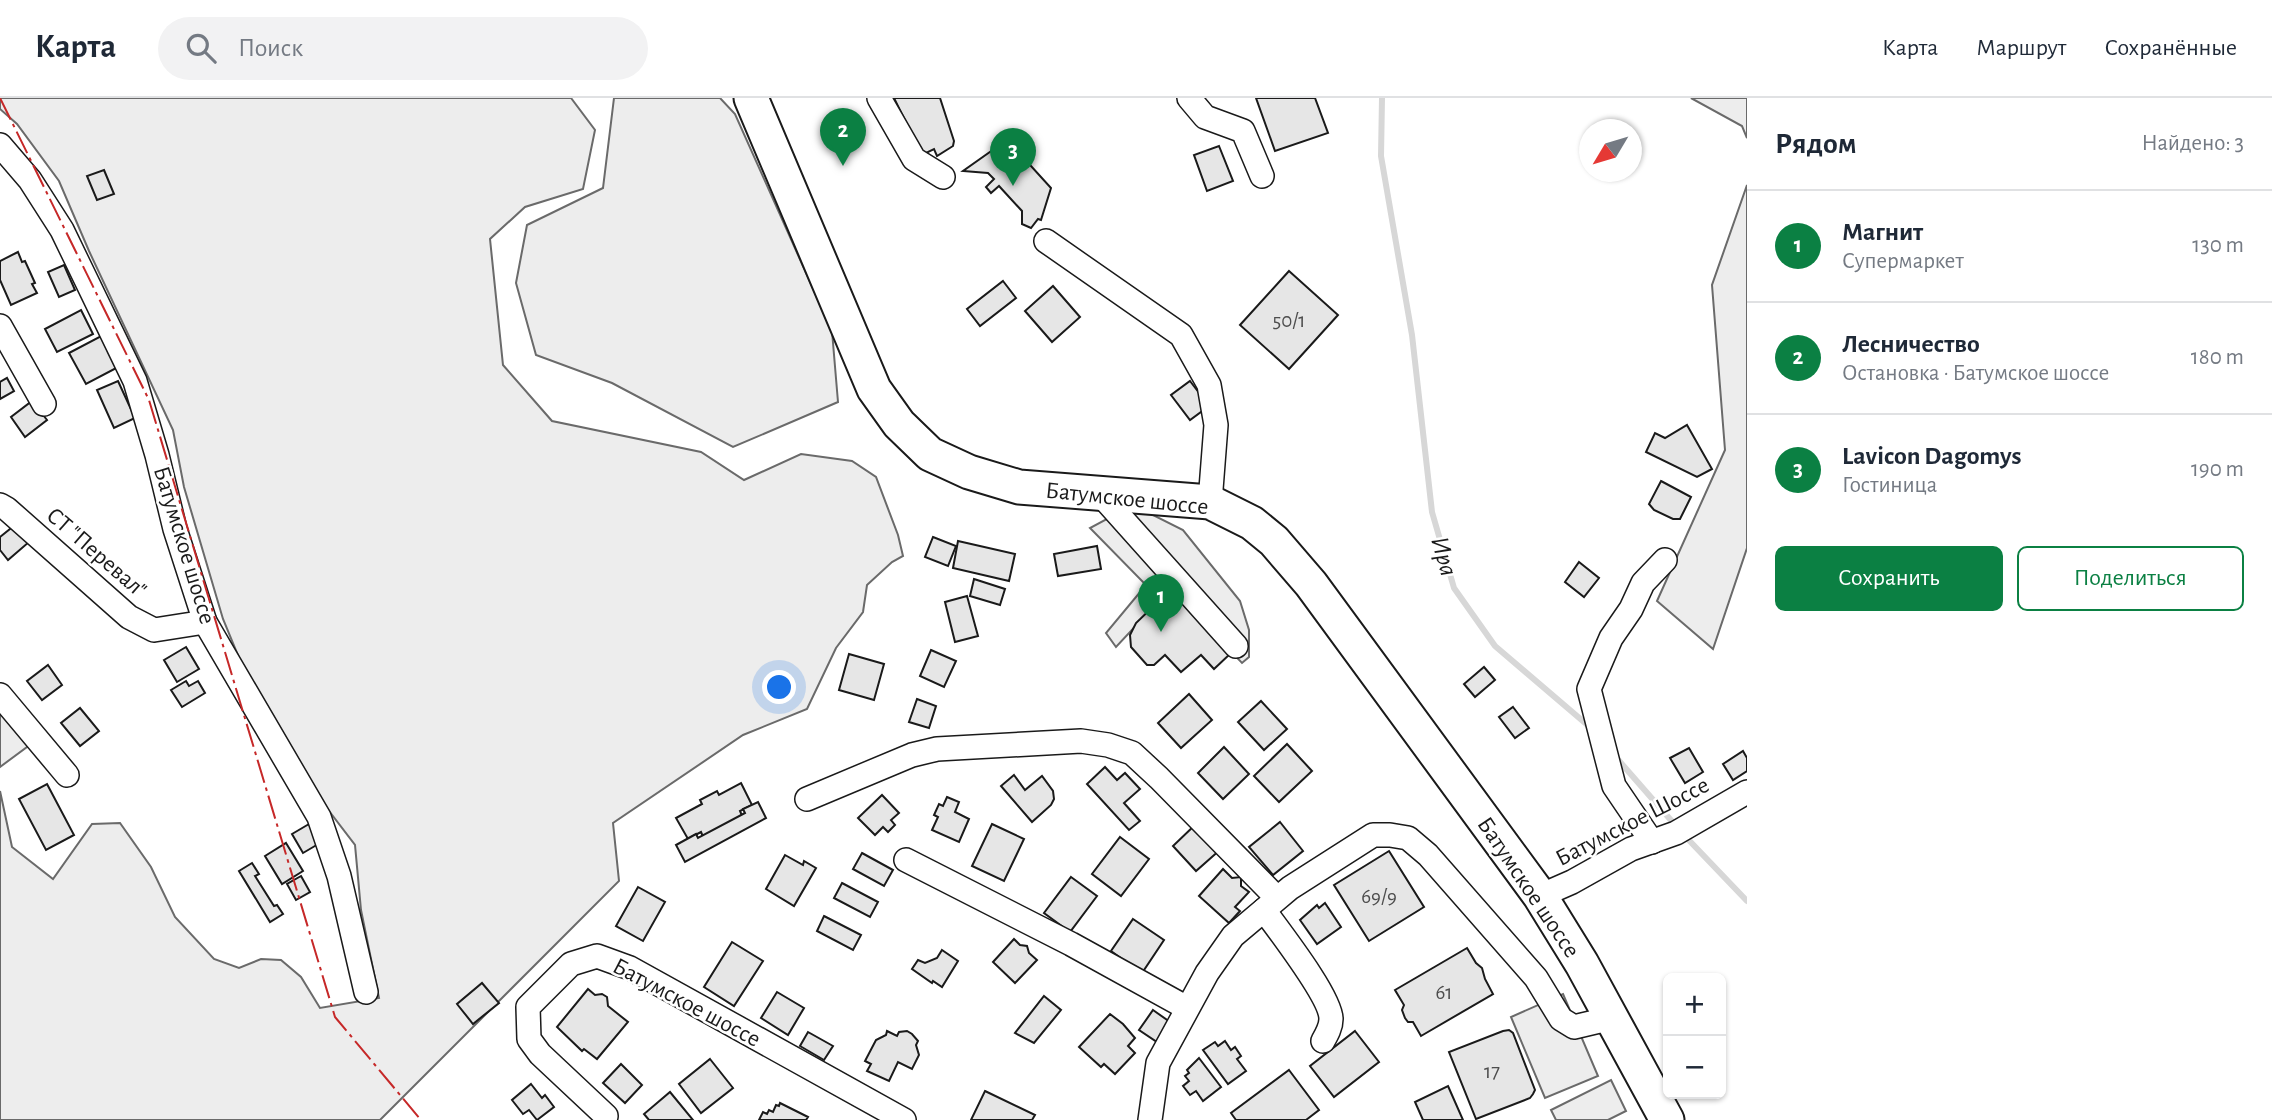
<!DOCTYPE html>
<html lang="ru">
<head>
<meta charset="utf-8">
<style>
  body { margin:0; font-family:"Alegreya Sans",sans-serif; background:#f2f2f3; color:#1f2937 }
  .controls { position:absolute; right:21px; bottom:21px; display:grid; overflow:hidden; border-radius:10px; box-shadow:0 2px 5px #0004 }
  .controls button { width:63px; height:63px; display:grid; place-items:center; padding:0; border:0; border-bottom:2px solid #e0e1e3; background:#fff; color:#1f2937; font:35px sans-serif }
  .compass { position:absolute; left:1579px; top:21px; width:63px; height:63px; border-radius:50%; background:#fff; box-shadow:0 2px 5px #0004; rotate:232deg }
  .you { position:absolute; left:780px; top:590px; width:24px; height:24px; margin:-18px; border:5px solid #fff; border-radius:50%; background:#1a73e8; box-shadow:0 0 0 10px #1a73e833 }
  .badge { display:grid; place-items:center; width:46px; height:46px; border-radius:50%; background:#0b8043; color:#fff; font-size:23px; font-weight:700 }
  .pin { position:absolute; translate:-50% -58px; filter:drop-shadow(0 2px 4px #0008) }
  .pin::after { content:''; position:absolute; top:37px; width:24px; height:21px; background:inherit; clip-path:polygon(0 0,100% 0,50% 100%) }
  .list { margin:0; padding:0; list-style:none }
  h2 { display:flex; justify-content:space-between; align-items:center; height:91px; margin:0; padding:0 28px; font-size:30px }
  h2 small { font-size:23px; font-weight:400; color:#747a83 }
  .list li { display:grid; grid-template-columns:46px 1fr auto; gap:21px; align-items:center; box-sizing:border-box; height:112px; padding:0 28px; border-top:2px solid #e0e1e3 }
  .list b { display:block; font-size:26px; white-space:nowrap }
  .list p { margin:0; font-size:23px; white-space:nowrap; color:#747a83 }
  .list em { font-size:23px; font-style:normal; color:#747a83 }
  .actions { display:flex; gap:14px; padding:21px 28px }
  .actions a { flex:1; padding:16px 0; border:2px solid #0b8043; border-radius:10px; text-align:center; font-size:24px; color:#0b8043 }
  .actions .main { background:#0b8043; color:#fff }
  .icon { flex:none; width:38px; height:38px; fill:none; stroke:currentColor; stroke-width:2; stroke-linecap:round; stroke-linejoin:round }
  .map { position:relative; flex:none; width:1747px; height:1022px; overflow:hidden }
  header { display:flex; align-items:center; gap:42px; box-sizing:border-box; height:98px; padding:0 35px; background:#fff; border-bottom:2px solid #e0e1e3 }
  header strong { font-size:33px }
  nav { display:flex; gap:38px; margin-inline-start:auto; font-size:24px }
  .search { width:490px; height:63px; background:#f2f2f3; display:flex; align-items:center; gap:18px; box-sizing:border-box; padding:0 24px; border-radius:38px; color:#747a83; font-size:26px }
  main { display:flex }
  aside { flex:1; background:#fff }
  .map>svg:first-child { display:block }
  .built { fill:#ededed; stroke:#6a6a6a; stroke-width:2 }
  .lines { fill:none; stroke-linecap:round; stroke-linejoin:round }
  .stream { stroke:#d7d7d7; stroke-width:6 }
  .building { fill:#e6e6e6; stroke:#1a1a1a; stroke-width:2 }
  .minor-casing { stroke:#1a1a1a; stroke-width:26 }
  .highway-casing { stroke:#1a1a1a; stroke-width:37 }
  .minor { stroke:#fff; stroke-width:23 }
  .highway { stroke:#fff; stroke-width:33 }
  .power { stroke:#c62828; stroke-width:2; stroke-dasharray:24 5 3.5 5; stroke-linecap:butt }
  .labels { text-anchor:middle; stroke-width:5; stroke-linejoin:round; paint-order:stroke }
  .number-label { font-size:21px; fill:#4d4d4d }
  .street-label { font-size:24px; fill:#1a1a1a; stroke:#fff }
  .water-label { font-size:26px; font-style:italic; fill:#1a1a1a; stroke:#fff }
</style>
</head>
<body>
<header>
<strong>Карта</strong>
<div class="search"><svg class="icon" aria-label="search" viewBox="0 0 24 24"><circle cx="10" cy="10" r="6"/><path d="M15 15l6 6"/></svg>Поиск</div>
<nav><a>Карта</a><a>Маршрут</a><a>Сохранённые</a></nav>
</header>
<main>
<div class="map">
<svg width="1747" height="1022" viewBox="0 0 1747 1022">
  <rect width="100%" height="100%" fill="#fff"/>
  <!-- built -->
  <g class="built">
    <polygon points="0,0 571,0 595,32 583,91 525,109 490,141 503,267 552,323 701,354 744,382 801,356 852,363 876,379 898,437 903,458 892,464 867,487 863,514 836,550 807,611 743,637 613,725 619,783 380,1022 0,1022 0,693 12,749 53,781 92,726 120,725 151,769 175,819 214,861 239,870 261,861 281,862 301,879 320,910 379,900 361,812 355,747 313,692 263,618 223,521 184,389 173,332 89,153 59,83 17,26 0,11"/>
    <polygon points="614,0 720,0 735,16 832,233 838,304 733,349 612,285 536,257 516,185 527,127 603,90"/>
    <polygon points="1691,0 1747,0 1747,40 1742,28"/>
    <polygon points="1747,87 1747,450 1713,551 1657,503 1725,352 1712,187"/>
    <polygon points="1133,407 1183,432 1240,503 1249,532 1249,559 1242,565 1168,488 1157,499 1160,502 1116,549 1106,535 1146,487 1090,430"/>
    <polygon points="0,607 31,646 0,669"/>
    <polygon points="1563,896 1598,978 1545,1000 1511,919"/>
    <polygon points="1611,982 1626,1013 1608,1022 1556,1022 1551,1012"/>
  </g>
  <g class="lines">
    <!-- stream -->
    <g class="stream">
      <polyline points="1382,0 1381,58 1412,237 1432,414 1454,490 1495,548 1591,630"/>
      <polyline points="1614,657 1676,728"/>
      <polyline points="1683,736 1747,803"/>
    </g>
  </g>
  <!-- building -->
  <g class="building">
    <polygon points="894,0 940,0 954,43 953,48 937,58 934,51 922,57"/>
    <polygon points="1256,0 1315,0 1328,35 1275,53"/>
    <polygon points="1004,44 1010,45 1051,90 1041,122 1038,121 1031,130 1022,126 1022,113 999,88 991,95 986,89 994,81 988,75 963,73"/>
    <polygon points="1219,48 1233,83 1207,93 1194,57"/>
    <polygon points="104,72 114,96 97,102 87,78"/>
    <polygon points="18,154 22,164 25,163 35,185 32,186 37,195 11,207 0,182 0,163"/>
    <polygon points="64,167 75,192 59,199 48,174"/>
    <polygon points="1289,173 1338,217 1289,271 1240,227"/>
    <polygon points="1003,183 1016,200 980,228 967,211"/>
    <polygon points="1053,188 1080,219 1052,244 1025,213"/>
    <polygon points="81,212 93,236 57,254 45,231"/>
    <polygon points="105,236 122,267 86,286 69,255"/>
    <polygon points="7,280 14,293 0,301 0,284"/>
    <polygon points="118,283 135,320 114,330 97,292"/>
    <polygon points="1190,283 1209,308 1190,322 1171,297"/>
    <polygon points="32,303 47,322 25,339 11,319"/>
    <polygon points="1687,327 1712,371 1697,379 1646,354 1655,335 1665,340"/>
    <polygon points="1661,383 1691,399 1680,421 1673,421 1654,412 1649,406"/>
    <polygon points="15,427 29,444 8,462 0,452 0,439"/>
    <polygon points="933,439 956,448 948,468 925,459"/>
    <polygon points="958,443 1015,456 1009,483 953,470"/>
    <polygon points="1097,448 1101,471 1058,478 1054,456"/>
    <polygon points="1579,464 1599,480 1584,499 1565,484"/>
    <polygon points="974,481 1005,491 1000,507 970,498"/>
    <polygon points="1168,488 1230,556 1214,571 1201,557 1181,574 1165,557 1154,567 1147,567 1131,549 1130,537 1136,525 1160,502 1157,499"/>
    <polygon points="967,498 978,538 955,544 945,504"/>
    <polygon points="186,549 199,571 177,584 164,562"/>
    <polygon points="931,552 956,563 944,589 920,578"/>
    <polygon points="849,556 884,566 874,602 839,592"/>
    <polygon points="48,567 62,587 42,602 27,583"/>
    <polygon points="1484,569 1495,582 1475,599 1464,586"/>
    <polygon points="186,583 189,588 198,583 205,595 182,609 171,592"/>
    <polygon points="1189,596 1212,622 1181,650 1158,625"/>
    <polygon points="917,601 936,608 929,630 909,624"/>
    <polygon points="1261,603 1287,631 1264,652 1238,624"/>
    <polygon points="1513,609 1529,630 1515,640 1499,619"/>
    <polygon points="80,610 99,633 80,648 61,625"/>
    <polygon points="1287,646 1312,673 1279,704 1254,678"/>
    <polygon points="1224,649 1249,676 1223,701 1198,675"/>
    <polygon points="1689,650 1703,674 1685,685 1670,660"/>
    <polygon points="1743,653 1747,660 1747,673 1733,682 1723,666"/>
    <polygon points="1105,669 1117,682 1125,675 1140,691 1124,705 1140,723 1129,732 1087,686"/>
    <polygon points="1014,677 1025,692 1042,678 1053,693 1054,701 1051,707 1032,724 1001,688"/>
    <polygon points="741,685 752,707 740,713 743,720 718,737 716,734 704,741 701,734 688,741 676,720 702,706 700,702 717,693 719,697"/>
    <polygon points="47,686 74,737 46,752 19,701"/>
    <polygon points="882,697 899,715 891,722 895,727 888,734 883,729 875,737 858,720"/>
    <polygon points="947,699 959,704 955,714 969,721 959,744 932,732 938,719 934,717 939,706 943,708"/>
    <polygon points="758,704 766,720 685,764 676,747 696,736 698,740 745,715 743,711"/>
    <polygon points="1280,724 1303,753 1273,777 1249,749"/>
    <polygon points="1197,725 1221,751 1196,773 1173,748"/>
    <polygon points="309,726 320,745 303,755 292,736"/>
    <polygon points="992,726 1024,741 1004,783 972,768"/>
    <polygon points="1120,739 1149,761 1121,798 1092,776"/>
    <polygon points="286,745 303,773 282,786 265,758"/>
    <polygon points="1389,753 1424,809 1369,843 1334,787"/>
    <polygon points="862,755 893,772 884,788 853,771"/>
    <polygon points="785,757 803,767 804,763 816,770 794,808 766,791"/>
    <polygon points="252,765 259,776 255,778 274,808 277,807 283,816 270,824 239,773"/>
    <polygon points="1223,771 1232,780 1241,779 1241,788 1249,794 1235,809 1240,813 1229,825 1199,798"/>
    <polygon points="301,778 310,794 296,802 287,786"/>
    <polygon points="1071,779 1097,798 1070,834 1044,815"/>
    <polygon points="842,785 878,804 870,819 834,800"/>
    <polygon points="638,789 665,804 643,843 616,828"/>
    <polygon points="1325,805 1341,829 1317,846 1300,822 1317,807 1319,810"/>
    <polygon points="824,818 861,837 853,852 817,833"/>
    <polygon points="1133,821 1164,842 1142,875 1111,853"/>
    <polygon points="1014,841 1020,847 1027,848 1029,855 1037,862 1015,885 993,864"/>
    <polygon points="732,844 763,863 734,908 704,889"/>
    <polygon points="1467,850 1476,865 1482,870 1485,881 1493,896 1421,938 1413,924 1408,924 1405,920 1402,912 1404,907 1395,892"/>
    <polygon points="942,852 958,863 942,889 933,883 932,885 912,871 918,862 925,865 937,860"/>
    <polygon points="482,885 499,905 473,926 457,906"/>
    <polygon points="588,891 595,897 602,896 607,899 608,908 628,924 597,961 584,951 582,953 557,929"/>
    <polygon points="777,894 804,910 788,937 761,920"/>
    <polygon points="1044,898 1061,912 1034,945 1015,935"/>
    <polygon points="1153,912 1170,924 1157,944 1139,932"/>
    <polygon points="1110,916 1123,926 1135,940 1128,948 1135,955 1115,976 1104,966 1101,969 1079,949"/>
    <polygon points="1509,932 1513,935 1535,992 1533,996 1530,1000 1476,1021 1449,954 1503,933"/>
    <polygon points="887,933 897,938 899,934 907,933 912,936 918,943 916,947 919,957 912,971 898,964 889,983 867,973 871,966 865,963 876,942 886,937"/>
    <polygon points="1355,933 1379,964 1334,999 1310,968"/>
    <polygon points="808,934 833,948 824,962 800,948"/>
    <polygon points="1225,943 1231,952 1235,949 1241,958 1237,961 1246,973 1228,986 1203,952 1215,944 1218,948"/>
    <polygon points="1199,960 1221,989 1203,1003 1196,993 1190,997 1183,988 1189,983 1185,978 1189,975 1187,972"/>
    <polygon points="710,961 733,990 701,1015 679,986"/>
    <polygon points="621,966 642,987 625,1005 603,985"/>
    <polygon points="1289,972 1319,1012 1306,1022 1236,1022 1231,1015"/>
    <polygon points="531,986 542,1000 545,997 554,1009 537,1022 529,1012 523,1016 512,1002"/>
    <polygon points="1448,988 1463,1022 1423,1022 1415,1004"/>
    <polygon points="985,993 1035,1017 1032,1022 971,1022"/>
    <polygon points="670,994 693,1022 649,1022 644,1016"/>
    <polygon points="780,1005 808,1019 806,1022 759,1022 763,1014 767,1016 769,1012 773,1014 776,1007 779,1008"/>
  </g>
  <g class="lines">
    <!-- minor casing -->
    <g class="minor-casing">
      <g id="minor">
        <polyline points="879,0 914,61 943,79"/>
        <polyline points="1189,0 1205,19 1243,33 1262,78"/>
        <polyline points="0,47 30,82 62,132 135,283 157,357 175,431 205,524 319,719 339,778 366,894"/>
        <polyline points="1046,143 1181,237 1209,287 1216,327 1210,404"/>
        <polyline points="0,228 44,306"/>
        <polyline points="1100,396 1236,548"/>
        <polyline points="0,407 7,411 129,519 154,532 205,524"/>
        <polyline points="0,597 67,677"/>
        <polyline points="807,701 912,657 937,651 1081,643 1108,647 1132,655 1159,680 1277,800"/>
        <polyline points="1652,744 1614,688 1589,591 1611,540 1631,511 1643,485 1665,462"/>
        <polyline points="906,762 1071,846 1187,910"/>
        <polyline points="1540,798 1572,784 1631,751 1676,735 1747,694"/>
        <path d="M1264 812C1279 833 1331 899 1331 921 1331 929 1327 936 1323 943"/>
        <polyline points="606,1018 540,956 529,941 528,909 571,866 597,858 630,870 904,1022"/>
        <polyline points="1150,1022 1158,965 1207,875 1233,838 1290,790 1373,737 1390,737 1408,740 1428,757 1536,880 1561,921 1574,929 1612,920"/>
      </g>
    </g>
    <!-- highway casing -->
    <g class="highway-casing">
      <polyline id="highway" points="751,0 874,291 899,326 930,356 969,374 1019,389 1210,404 1252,425 1274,443 1311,486 1540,798 1582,866 1667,1022"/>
    </g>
    <!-- minor -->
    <use href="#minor" class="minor"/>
    <!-- highway -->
    <use href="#highway" class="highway"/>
    <!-- power -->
    <polyline class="power" points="0,0 149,302 335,919 421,1022"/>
  </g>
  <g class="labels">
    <!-- number labels -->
    <g class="number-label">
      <text x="1289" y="229">50/1</text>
      <text x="1379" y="805">69/9</text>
      <text x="1444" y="901">61</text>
      <text x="1492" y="980">17</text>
    </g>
    <!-- street labels -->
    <g class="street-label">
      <text transform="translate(1127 400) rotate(6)" y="8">Батумское шоссе</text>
      <text transform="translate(185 447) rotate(73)" y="8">Батумское шоссе</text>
      <text transform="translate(97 454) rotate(41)" y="8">СТ "Перевал"</text>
      <text transform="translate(1632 723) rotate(-27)" y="8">Батумское Шоссе</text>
      <text transform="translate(1529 789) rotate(56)" y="8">Батумское шоссе</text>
      <text transform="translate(687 904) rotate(28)" y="8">Батумское шоссе</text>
    </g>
    <!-- water labels -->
    <g class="water-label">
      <text transform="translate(1445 458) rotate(74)" y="9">Ира</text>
    </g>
  </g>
</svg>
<div class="controls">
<button>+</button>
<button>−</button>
</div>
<svg class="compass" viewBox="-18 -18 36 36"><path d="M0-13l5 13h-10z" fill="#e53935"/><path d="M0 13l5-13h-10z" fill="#747a83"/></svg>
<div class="you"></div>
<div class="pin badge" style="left:1161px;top:534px">1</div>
<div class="pin badge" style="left:843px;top:68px">2</div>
<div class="pin badge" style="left:1013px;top:88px">3</div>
</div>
<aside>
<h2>Рядом<small>Найдено: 3</small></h2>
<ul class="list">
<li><span class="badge">1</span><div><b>Магнит</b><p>Супермаркет</p></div><em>130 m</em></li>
<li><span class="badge">2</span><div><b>Лесничество</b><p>Остановка · Батумское шоссе</p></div><em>180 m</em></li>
<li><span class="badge">3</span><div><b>Lavicon Dagomys</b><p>Гостиница</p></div><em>190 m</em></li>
</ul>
<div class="actions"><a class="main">Сохранить</a><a>Поделиться</a></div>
</aside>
</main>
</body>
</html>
